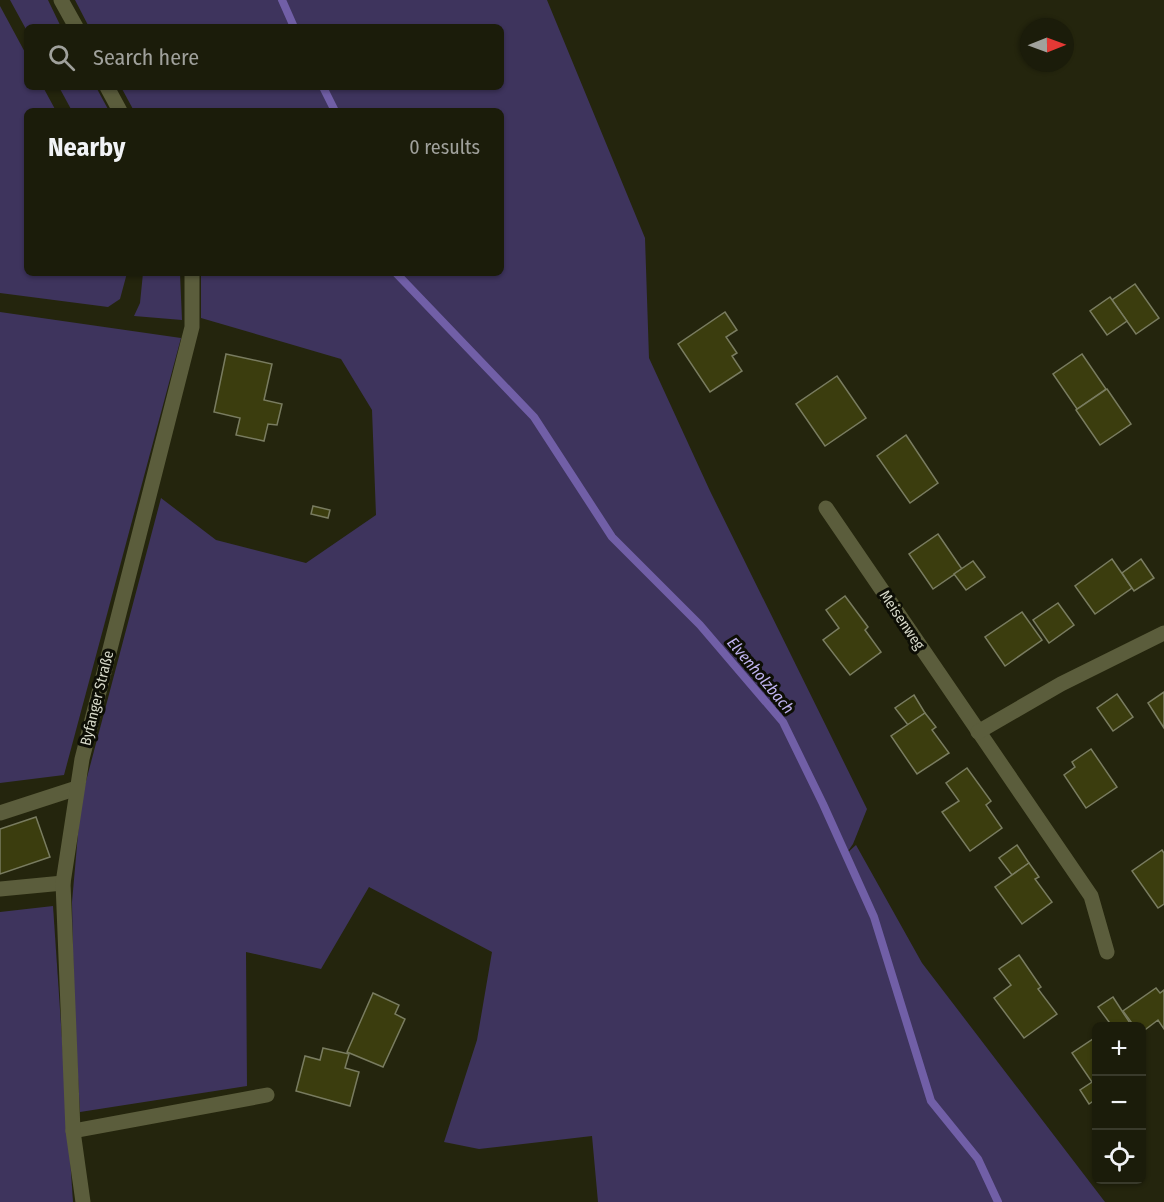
<!DOCTYPE html>
<html lang="en">
<head>
<meta charset="utf-8">
<style>
  body { margin:0; font-family:"Fira Sans Condensed",sans-serif; background:#282918; color:#f1f3f6 }
  .controls { position:absolute; right:18px; bottom:18px; display:grid; overflow:hidden; border-radius:9px; box-shadow:0 2px 4px #0004 }
  .controls button { width:54px; height:54px; display:grid; place-items:center; padding:0; border:0; border-bottom:2px solid #393a2b; background:#1b1c0a; color:#f1f3f6; font:30px sans-serif }
  .compass { position:absolute; left:1020px; top:18px; width:54px; height:54px; border-radius:50%; background:#1b1c0a; box-shadow:0 2px 4px #0004; rotate:89deg }
  .list { margin:0; padding:0; list-style:none }
  h2 { display:flex; justify-content:space-between; align-items:center; height:78px; margin:0; padding:0 24px; font-size:26px }
  h2 small { font-size:20px; font-weight:400; color:#a0a19c }
  .icon { flex:none; width:33px; height:33px; fill:none; stroke:currentColor; stroke-width:2; stroke-linecap:round; stroke-linejoin:round }
  .map { position:relative; flex:none; width:1164px; height:1202px; overflow:hidden }
  .search { position:absolute; background:#1b1c0a; box-shadow:0 2px 4px #0004; left:24px; top:24px; width:480px; height:66px; display:flex; align-items:center; gap:15px; box-sizing:border-box; padding:0 21px; border-radius:9px; color:#a0a19c; font-size:22px }
  .panel { position:absolute; background:#1b1c0a; box-shadow:0 2px 4px #0004; left:24px; top:108px; width:480px; height:168px; border-radius:9px }
  .map>svg:first-child { display:block }
  .green { fill:#3e345d }
  .lines { fill:none; stroke-linecap:round; stroke-linejoin:round }
  .stream { stroke:#715fa7; stroke-width:8 }
  .building { fill:#3b3d0e; stroke:#797c60; stroke-width:1.5 }
  .minor { stroke:#5b5d3c; stroke-width:15 }
  .labels { text-anchor:middle; stroke-width:6; stroke-linejoin:round; paint-order:stroke }
  .street-label { font-size:15px; fill:#d6d8c9; stroke:#0d0e05 }
  .water-label { font-size:16px; font-style:italic; fill:#c0b4f0; stroke:#0d0e05 }
</style>
</head>
<body>
<div class="map">
<svg width="1164" height="1202" viewBox="0 0 1164 1202">
  <rect width="100%" height="100%" fill="#24250d"/>
  <!-- green -->
  <g class="green">
    <polygon points="10,0 48,0 61,27 27,27 27,31"/>
    <polygon points="75,0 547,0 645,238 649,358 710,491 867,809 853,844 846,854 856,845 922,963 1105,1202 598,1202 592,1136 479,1149 444,1142 477,1040 492,952 369,887 321,969 246,952 247,1086 80,1112 74,1007 72,902 81,800 161,498 216,540 306,563 376,515 372,410 341,359 201,318 201,273 501,273 501,111 134,111 121,87 501,87 501,27 89,27"/>
    <polygon points="0,6 27,56 27,87 43,87 56,111 27,111 27,273 127,273 120,299 108,307 0,293"/>
    <polygon points="59,87 96,87 109,111 72,111"/>
    <polygon points="143,273 180,273 182,320 134,316 140,303"/>
    <polygon points="0,312 181,338 64,775 0,783"/>
    <polygon points="53,906 73,1202 0,1202 0,912"/>
  </g>
  <g class="lines">
    <!-- stream -->
    <g class="stream">
      <polyline points="282,0 294,27"/>
      <polyline points="323,87 335,111"/>
      <polyline points="396,273 534,417 612,537 700,625 783,722 823,804 874,917 931,1101 978,1159 998,1202"/>
    </g>
  </g>
  <!-- building -->
  <g class="building">
    <polygon points="1135,284 1159,318 1136,334 1112,300"/>
    <polygon points="1110,297 1127,321 1107,335 1090,311"/>
    <polygon points="725,312 737,330 726,337 737,353 732,356 742,371 710,392 678,344"/>
    <polygon points="226,354 272,364 264,400 282,404 277,425 268,424 264,441 236,435 240,418 214,412"/>
    <polygon points="1082,354 1106,389 1077,409 1053,374"/>
    <polygon points="837,376 866,418 825,446 796,404"/>
    <polygon points="1107,389 1131,424 1100,445 1076,410"/>
    <polygon points="906,435 938,483 910,503 877,456"/>
    <polygon points="313,506 330,510 328,518 311,514"/>
    <polygon points="938,534 962,569 933,589 909,554"/>
    <polygon points="1112,559 1132,588 1095,614 1075,586"/>
    <polygon points="1141,559 1154,578 1134,591 1122,573"/>
    <polygon points="973,561 985,577 966,590 954,574"/>
    <polygon points="845,596 868,627 865,630 881,652 850,675 823,640 839,628 826,610"/>
    <polygon points="1058,603 1074,625 1049,643 1033,620"/>
    <polygon points="1022,612 1042,640 1005,666 985,637"/>
    <polygon points="1164,692 1164,728 1148,703"/>
    <polygon points="1117,694 1133,717 1113,731 1097,708"/>
    <polygon points="914,695 925,713 908,725 895,708"/>
    <polygon points="925,713 936,727 932,730 949,753 917,774 891,736"/>
    <polygon points="1091,749 1117,787 1086,808 1064,775 1075,767 1072,762"/>
    <polygon points="967,768 991,801 986,805 1002,828 970,851 942,812 959,801 946,783"/>
    <polygon points="36,817 50,857 0,874 0,829"/>
    <polygon points="1017,845 1029,863 1012,875 999,858"/>
    <polygon points="1162,850 1164,853 1164,904 1158,908 1132,871"/>
    <polygon points="1029,863 1039,877 1035,879 1052,902 1022,924 995,887"/>
    <polygon points="1019,955 1041,987 1038,989 1057,1014 1024,1038 994,998 1011,985 999,969"/>
    <polygon points="1156,988 1160,993 1164,990 1164,1029 1158,1020 1142,1032 1142,1026 1134,1026 1123,1011"/>
    <polygon points="373,993 399,1005 395,1014 405,1019 383,1067 347,1052"/>
    <polygon points="1113,997 1124,1014 1132,1026 1112,1026 1098,1007"/>
    <polygon points="1096,1037 1096,1099 1089,1104 1080,1090 1092,1082 1072,1053"/>
    <polygon points="323,1048 349,1054 345,1068 359,1072 350,1106 296,1091 305,1056 320,1060"/>
  </g>
  <g class="lines">
    <!-- minor -->
    <g class="minor">
      <polyline points="61,0 76,27"/>
      <polyline points="107,87 120,111"/>
      <polyline points="826,508 1091,896 1107,952"/>
      <polyline points="978,732 1061,684 1164,633"/>
      <polyline points="0,813 77,788"/>
      <polyline points="0,889 63,883"/>
      <polyline points="73,1131 267,1095"/>
      <polyline points="83,1202 73,1131 63,883 82,759 192,327 192,273"/>
    </g>
  </g>
  <g class="labels">
    <!-- street labels -->
    <g class="street-label">
      <text transform="translate(902 620) rotate(56)" y="5">Meisenweg</text>
      <text transform="translate(97 698) rotate(-76)" y="5">Byfanger Straße</text>
    </g>
    <!-- water labels -->
    <g class="water-label">
      <text transform="translate(761 675) rotate(50)" y="6">Elvenholzbach</text>
    </g>
  </g>
</svg>
<div class="controls">
<button>+</button>
<button>−</button>
<button><svg class="icon" aria-label="locate" viewBox="0 0 24 24"><circle cx="12" cy="12" r="6"/><path d="M12 2v4M12 18v4M2 12h4M18 12h4"/></svg></button>
</div>
<svg class="compass" viewBox="-18 -18 36 36"><path d="M0-13l5 13h-10z" fill="#e53935"/><path d="M0 13l5-13h-10z" fill="#a0a19c"/></svg>
<div class="search"><svg class="icon" aria-label="search" viewBox="0 0 24 24"><circle cx="10" cy="10" r="6"/><path d="M15 15l6 6"/></svg>Search here</div>
<section class="panel">
<h2>Nearby<small>0 results</small></h2>
<ul class="list">
</ul>
</section>
</div>
</body>
</html>
